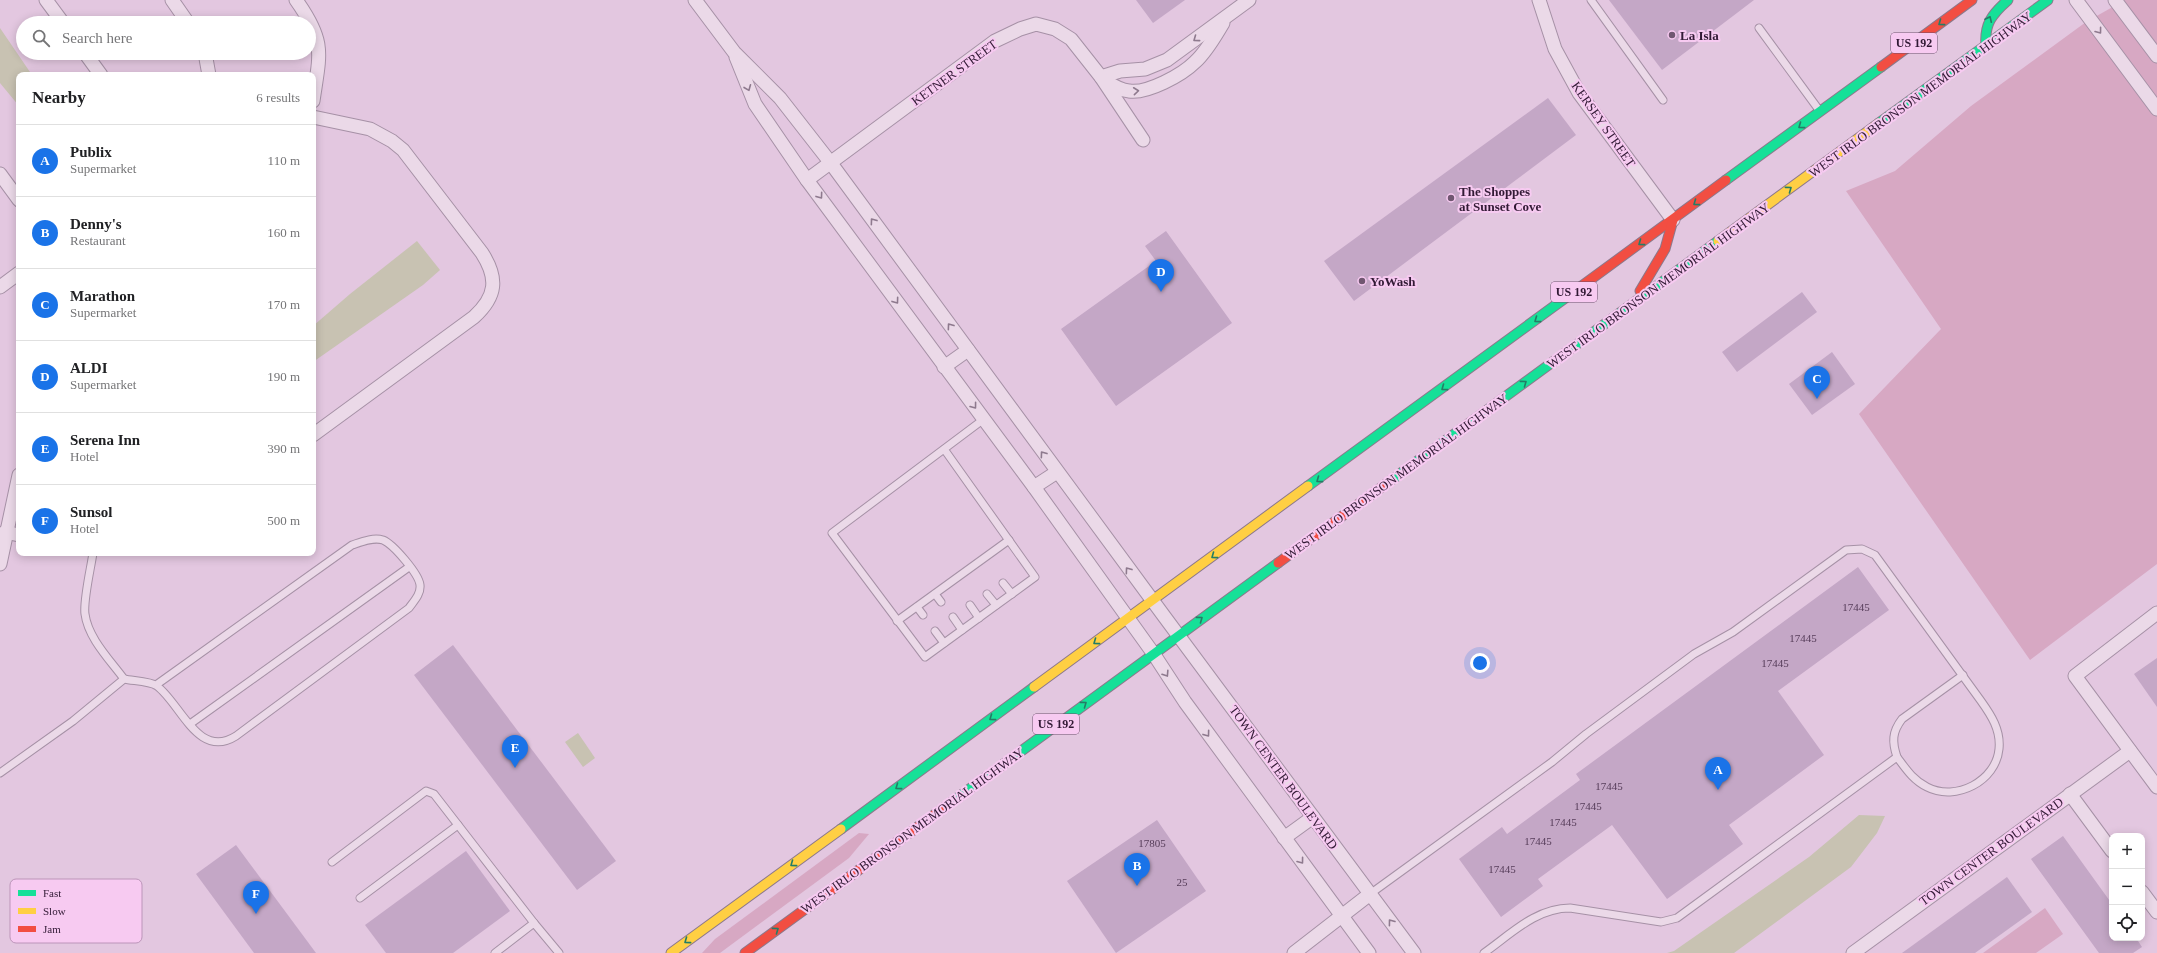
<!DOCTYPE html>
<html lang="en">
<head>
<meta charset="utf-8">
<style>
  body { margin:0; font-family:Georgia,serif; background:#f2f2f2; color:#202124 }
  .controls { position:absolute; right:12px; bottom:12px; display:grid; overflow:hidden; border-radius:8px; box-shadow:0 2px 10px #0003 }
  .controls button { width:36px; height:36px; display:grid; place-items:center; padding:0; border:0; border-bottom:1px solid #e0e0e0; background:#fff; color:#202124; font:20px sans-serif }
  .you { position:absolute; left:1480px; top:663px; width:14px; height:14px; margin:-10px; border:3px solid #fff; border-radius:50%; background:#1a73e8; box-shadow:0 0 0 6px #1a73e833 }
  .badge { display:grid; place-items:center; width:26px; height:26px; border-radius:50%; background:#1a73e8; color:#fff; font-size:13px; font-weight:700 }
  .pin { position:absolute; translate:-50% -33px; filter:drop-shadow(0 1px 2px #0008) }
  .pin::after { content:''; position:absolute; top:21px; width:14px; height:12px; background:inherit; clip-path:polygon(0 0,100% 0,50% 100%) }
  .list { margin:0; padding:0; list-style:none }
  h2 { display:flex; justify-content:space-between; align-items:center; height:52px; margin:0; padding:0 16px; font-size:17px }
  h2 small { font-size:13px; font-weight:400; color:#757577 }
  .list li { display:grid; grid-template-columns:26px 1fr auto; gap:12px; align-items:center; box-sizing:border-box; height:72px; padding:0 16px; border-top:1px solid #e0e0e0 }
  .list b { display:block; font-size:15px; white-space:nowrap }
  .list p { margin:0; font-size:13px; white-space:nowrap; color:#757577 }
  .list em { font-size:13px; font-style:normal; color:#757577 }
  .icon { flex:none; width:22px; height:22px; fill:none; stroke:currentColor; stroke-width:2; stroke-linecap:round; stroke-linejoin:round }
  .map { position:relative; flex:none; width:2157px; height:953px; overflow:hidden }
  .search { position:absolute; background:#fff; box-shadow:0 2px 10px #0003; left:16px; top:16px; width:300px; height:44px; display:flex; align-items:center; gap:10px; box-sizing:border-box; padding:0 14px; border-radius:22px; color:#757577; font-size:15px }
  .panel { position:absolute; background:#fff; box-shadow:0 2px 10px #0003; left:16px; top:72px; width:300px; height:484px; border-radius:8px }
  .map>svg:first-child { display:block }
  .green { fill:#d7a8c3 }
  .water { fill:#c8c2b2 }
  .building { fill:#c4a7c6 }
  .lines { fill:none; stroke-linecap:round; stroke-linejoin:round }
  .lane-casing { stroke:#a691a6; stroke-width:9 }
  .street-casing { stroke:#a691a6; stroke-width:15 }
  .fast-casing { stroke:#8c788b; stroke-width:11 }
  .slow-casing { stroke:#8c788b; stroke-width:11 }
  .jam-casing { stroke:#8c788b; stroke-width:11 }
  .lane { stroke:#ebd9e8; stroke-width:7 }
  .street { stroke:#ebd9e8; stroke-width:13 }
  .fast { stroke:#16e098; stroke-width:9 }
  .slow { stroke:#ffcf43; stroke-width:9 }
  .jam { stroke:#f24e42; stroke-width:9 }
  .oneway { stroke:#247d66 }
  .oneway2 { stroke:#8e7a8e }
  .poi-dot { fill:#705771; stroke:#f7caf1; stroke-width:1.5 }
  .labels { text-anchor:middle; stroke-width:4; stroke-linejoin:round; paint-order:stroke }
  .number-label { font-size:11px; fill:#563d59 }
  .shield { fill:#f7caf1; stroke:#6d4f6d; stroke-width:1 }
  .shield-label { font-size:12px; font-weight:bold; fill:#321a35 }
  .poi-label { font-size:13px; font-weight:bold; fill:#321a35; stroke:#f7caf1; text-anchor:start }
  .street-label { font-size:13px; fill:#321a35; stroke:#f7caf1 }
  .key { fill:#f7caf1; stroke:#bc95b9; stroke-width:1 }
  .key-label { font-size:11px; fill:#321a35 }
</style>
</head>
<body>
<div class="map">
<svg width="2157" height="953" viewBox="0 0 2157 953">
  <rect width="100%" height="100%" fill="#e3c7e0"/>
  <!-- green -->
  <g class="green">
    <polygon points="2125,0 2157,0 2157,564 2030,660 1859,414 1941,329 1846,191 1895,171 1971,106 2086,22"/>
    <polygon points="859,833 869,834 849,858 720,953 702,953 715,939"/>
    <polygon points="2045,908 2063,934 2036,953 1983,953"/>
  </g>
  <!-- water -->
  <g class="water">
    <polygon points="0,28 32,75 19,75 19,106 0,83"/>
    <polygon points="417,241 440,270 423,285 313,362 313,326 350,294"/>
    <polygon points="578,733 595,758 583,767 565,742"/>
    <polygon points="1859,815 1885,816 1877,833 1851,867 1734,953 1667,953 1674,951 1809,857"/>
  </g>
  <!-- building -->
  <g class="building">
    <polygon points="1136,0 1185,0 1153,23"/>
    <polygon points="1609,0 1754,0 1662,70"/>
    <polygon points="1548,98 1576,135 1354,301 1324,261"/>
    <polygon points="1166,231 1232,323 1116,406 1061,329 1156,261 1145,246"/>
    <polygon points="1802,292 1817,312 1737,372 1722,352"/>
    <polygon points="1832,352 1855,384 1812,415 1789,384"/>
    <polygon points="1858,567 1889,610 1778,691 1824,755 1729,825 1743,844 1667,899 1612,825 1538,879 1543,886 1501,917 1459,859 1502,827 1507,834 1580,780 1576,774"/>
    <polygon points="453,645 616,861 577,890 414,675"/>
    <polygon points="2157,658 2157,707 2134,674"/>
    <polygon points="1157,820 1206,891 1116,953 1067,881"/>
    <polygon points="2063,836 2112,904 2112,938 2136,938 2142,947 2133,953 2099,953 2031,859"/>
    <polygon points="236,845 316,953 254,953 196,874"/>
    <polygon points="466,851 510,911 453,953 386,953 365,925"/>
    <polygon points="2007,877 2032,912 1975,953 1902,953"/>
  </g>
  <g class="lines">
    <!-- lane casing -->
    <g class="lane-casing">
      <g id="lane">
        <polyline points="1591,0 1663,100"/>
        <polyline points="1759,28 1819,110"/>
        <polyline points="944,449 1035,577 925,657 832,533 984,419"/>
        <path d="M93 553C91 567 83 601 85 614 88 638 110 660 124 679 133 681 150 681 157 686 181 704 198 760 236 736L409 608C414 601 421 594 420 585 419 574 393 544 383 540 373 537 361 542 352 545L156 685"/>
        <polyline points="1003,583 1012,594"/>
        <polyline points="935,594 941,602"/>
        <polyline points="987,594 996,605"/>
        <polyline points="970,605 979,618"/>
        <polyline points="917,607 923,615"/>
        <polyline points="953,617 962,630"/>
        <polyline points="897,621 1009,540"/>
        <polyline points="935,631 944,643"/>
        <polyline points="190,724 409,567"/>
        <path d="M1897 757C1892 742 1892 732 1902 719L1963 675"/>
        <polyline points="0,773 73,721 124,679"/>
        <polyline points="332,862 426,791 434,794 534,923"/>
        <path d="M1370 894 1552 762 1586 734 1694 654 1733 632 1846 550 1862 549 1875 555 1981 701C1991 715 2001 730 1999 749 1996 781 1956 802 1927 787 1913 780 1906 769 1897 757L1677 918 1661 922 1570 908C1536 908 1511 934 1484 953"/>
        <polyline points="360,898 458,825"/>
        <polyline points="495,953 534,923 559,953"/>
      </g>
    </g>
    <!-- street casing -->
    <g class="street-casing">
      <g id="street">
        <polyline points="46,0 63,23"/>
        <polyline points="172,0 188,23"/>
        <path d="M296 0C326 42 320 53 313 101"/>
        <path d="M695 0 734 52 780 98 830 162C1024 427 1218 690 1414 953"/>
        <polyline points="1539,0 1555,49 1579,93 1673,220"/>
        <polyline points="2076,0 2157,109"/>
        <polyline points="2115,0 2157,56"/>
        <polyline points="85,53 101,75"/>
        <polyline points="205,53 209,75"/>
        <polyline points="736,57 755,104 807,180 1034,487 1153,653 1185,702 1369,953"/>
        <polyline points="1101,77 1120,71 1145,69 1167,60 1249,0"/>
        <path d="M1104 80C1112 85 1119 90 1129 91 1147 94 1182 75 1195 62 1207 51 1215 36 1223 23"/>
        <path d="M313 117 370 129 392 141 403 150 482 253C498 278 497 296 474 317L313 435"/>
        <polyline points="0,174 19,200"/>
        <polyline points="807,180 995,41 1020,29 1036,24 1055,29 1071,39 1101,77 1143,140"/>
        <polyline points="0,287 19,273"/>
        <polyline points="944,367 968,350"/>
        <polyline points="1034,487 1057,472"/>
        <polyline points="5,532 19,535"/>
        <polyline points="0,564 19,475"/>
        <polyline points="2157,613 2075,676 2157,787"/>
        <polyline points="2070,794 2112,851"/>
        <polyline points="1284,838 1313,817"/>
        <polyline points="2142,892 2157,912"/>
        <polyline points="1294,953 1370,894"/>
        <polyline points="1853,953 2130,751"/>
      </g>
    </g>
    <!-- fast casing -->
    <g class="fast-casing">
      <g id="fast">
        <path d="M1986 46C1984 24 1992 14 2008 0"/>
        <polyline points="1879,123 2048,0"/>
        <polyline points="1726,180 1881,67"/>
        <polyline points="1386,484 1718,241"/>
        <polyline points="1308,486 1579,288"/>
        <polyline points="949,804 1278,563"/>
        <polyline points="841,829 1034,687"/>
      </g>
    </g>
    <!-- slow casing -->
    <g class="slow-casing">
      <g id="slow">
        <polyline points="1718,241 1879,123"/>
        <polyline points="1034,687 1308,486"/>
        <polyline points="671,953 841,829"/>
      </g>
    </g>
    <!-- jam casing -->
    <g class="jam-casing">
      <g id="jam">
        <polyline points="1881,67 1972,0"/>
        <polyline points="1579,288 1726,180"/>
        <polyline points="1640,291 1665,249 1673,220"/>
        <polyline points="1278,563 1386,484"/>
        <polyline points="745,953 949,804"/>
      </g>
    </g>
    <!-- lane -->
    <use href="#lane" class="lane"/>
    <!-- street -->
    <use href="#street" class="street"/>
    <!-- fast -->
    <use href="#fast" class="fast"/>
    <!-- slow -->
    <use href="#slow" class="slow"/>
    <!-- jam -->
    <use href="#jam" class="jam"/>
  </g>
  <!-- one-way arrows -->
  <defs><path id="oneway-chevron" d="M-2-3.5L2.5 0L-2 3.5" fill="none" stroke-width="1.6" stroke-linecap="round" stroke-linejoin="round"/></defs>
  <g class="oneway">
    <use href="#oneway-chevron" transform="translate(1989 19) rotate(-65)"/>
    <use href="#oneway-chevron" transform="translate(1941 23) rotate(144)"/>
    <use href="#oneway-chevron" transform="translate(1801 126) rotate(144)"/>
    <use href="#oneway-chevron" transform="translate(1789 189) rotate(-36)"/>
    <use href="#oneway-chevron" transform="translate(1696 203) rotate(144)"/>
    <use href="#oneway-chevron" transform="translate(1641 243) rotate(144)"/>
    <use href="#oneway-chevron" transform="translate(1537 320) rotate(144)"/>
    <use href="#oneway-chevron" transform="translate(1524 383) rotate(-36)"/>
    <use href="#oneway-chevron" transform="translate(1444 388) rotate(144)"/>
    <use href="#oneway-chevron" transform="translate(1319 480) rotate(144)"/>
    <use href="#oneway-chevron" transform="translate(1214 556) rotate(144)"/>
    <use href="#oneway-chevron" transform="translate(1200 619) rotate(-36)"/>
    <use href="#oneway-chevron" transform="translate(1096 642) rotate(144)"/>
    <use href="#oneway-chevron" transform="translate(1084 704) rotate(-36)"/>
    <use href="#oneway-chevron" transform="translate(992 718) rotate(144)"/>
    <use href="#oneway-chevron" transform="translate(898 787) rotate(144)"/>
    <use href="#oneway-chevron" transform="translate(793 864) rotate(144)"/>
    <use href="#oneway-chevron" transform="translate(776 930) rotate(-36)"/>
    <use href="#oneway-chevron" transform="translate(687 941) rotate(144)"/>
  </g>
  <g class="oneway2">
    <use href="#oneway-chevron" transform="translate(2099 31) rotate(53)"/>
    <use href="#oneway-chevron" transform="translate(1196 39) rotate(144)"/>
    <use href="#oneway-chevron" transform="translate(748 88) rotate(68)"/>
    <use href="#oneway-chevron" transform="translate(1136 91) rotate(-6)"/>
    <use href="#oneway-chevron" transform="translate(820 196) rotate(54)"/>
    <use href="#oneway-chevron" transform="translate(873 221) rotate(-126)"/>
    <use href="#oneway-chevron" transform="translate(896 301) rotate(54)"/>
    <use href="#oneway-chevron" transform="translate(950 326) rotate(-126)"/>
    <use href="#oneway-chevron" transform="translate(974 406) rotate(53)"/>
    <use href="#oneway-chevron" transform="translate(1043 454) rotate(-126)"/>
    <use href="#oneway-chevron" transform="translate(1128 570) rotate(-126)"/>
    <use href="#oneway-chevron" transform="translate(1166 674) rotate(57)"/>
    <use href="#oneway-chevron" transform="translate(1207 734) rotate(54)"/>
    <use href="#oneway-chevron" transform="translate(1301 861) rotate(53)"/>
    <use href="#oneway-chevron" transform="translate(1391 922) rotate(-127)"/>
  </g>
  <!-- markers -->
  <g class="poi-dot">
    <circle cx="1672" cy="35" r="4"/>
    <circle cx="1451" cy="198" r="4"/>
    <circle cx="1362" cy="281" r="4"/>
  </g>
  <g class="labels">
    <!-- number labels -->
    <g class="number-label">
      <text x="1856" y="611">17445</text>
      <text x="1803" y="642">17445</text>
      <text x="1775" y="667">17445</text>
      <text x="1609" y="790">17445</text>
      <text x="1588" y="810">17445</text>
      <text x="1563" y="826">17445</text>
      <text x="1538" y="845">17445</text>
      <text x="1152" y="847">17805</text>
      <text x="1502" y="873">17445</text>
      <text x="1182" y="886">25</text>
    </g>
    <!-- shield labels -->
    <g class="shield">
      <rect x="1891" y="33" width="46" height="20" rx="3"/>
      <rect x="1551" y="282" width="46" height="20" rx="3"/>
      <rect x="1033" y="714" width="46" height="20" rx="3"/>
    </g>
    <g class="shield-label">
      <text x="1914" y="47">US 192</text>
      <text x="1574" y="296">US 192</text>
      <text x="1056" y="728">US 192</text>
    </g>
    <!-- poi labels -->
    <g class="poi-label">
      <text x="1680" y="40">La Isla</text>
      <text x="1459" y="196">The Shoppes<tspan x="1459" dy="15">at Sunset Cove</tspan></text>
      <text x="1370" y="286">YoWash</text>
    </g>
    <!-- street labels -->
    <g class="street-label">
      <text transform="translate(954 72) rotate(-36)" y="5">KETNER STREET</text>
      <text transform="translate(1920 94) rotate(-36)" y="5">WEST IRLO BRONSON MEMORIAL HIGHWAY</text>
      <text transform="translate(1604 124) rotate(55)" y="5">KERSEY STREET</text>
      <text transform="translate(1658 285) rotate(-36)" y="5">WEST IRLO BRONSON MEMORIAL HIGHWAY</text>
      <text transform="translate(1396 476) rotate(-36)" y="5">WEST IRLO BRONSON MEMORIAL HIGHWAY</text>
      <text transform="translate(1284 777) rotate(54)" y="5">TOWN CENTER BOULEVARD</text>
      <text transform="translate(912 830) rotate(-36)" y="5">WEST IRLO BRONSON MEMORIAL HIGHWAY</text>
      <text transform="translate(1991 851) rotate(-36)" y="5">TOWN CENTER BOULEVARD</text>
    </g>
  </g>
  <!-- legend -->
  <rect x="10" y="879" width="132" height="64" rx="6" class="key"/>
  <rect x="18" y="890" width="18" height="6" fill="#16e098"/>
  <rect x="18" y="908" width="18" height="6" fill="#ffcf43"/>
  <rect x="18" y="926" width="18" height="6" fill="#f24e42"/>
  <g class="key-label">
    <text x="43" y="897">Fast</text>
    <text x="43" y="915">Slow</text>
    <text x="43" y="933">Jam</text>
  </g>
</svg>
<div class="controls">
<button>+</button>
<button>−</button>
<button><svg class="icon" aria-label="locate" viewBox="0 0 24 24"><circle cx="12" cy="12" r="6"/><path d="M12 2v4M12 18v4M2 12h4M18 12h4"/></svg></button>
</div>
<div class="you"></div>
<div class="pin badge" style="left:1718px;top:790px">A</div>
<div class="pin badge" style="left:1137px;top:886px">B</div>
<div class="pin badge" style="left:1817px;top:399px">C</div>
<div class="pin badge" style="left:1161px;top:292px">D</div>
<div class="pin badge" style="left:515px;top:768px">E</div>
<div class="pin badge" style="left:256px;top:914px">F</div>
<div class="search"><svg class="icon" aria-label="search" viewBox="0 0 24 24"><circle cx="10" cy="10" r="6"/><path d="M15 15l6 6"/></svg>Search here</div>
<section class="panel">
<h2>Nearby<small>6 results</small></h2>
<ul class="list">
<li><span class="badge">A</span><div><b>Publix</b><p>Supermarket</p></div><em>110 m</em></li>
<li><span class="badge">B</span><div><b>Denny's</b><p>Restaurant</p></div><em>160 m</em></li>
<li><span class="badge">C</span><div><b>Marathon</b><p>Supermarket</p></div><em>170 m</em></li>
<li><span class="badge">D</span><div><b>ALDI</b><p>Supermarket</p></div><em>190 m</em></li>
<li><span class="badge">E</span><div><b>Serena Inn</b><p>Hotel</p></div><em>390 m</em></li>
<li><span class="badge">F</span><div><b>Sunsol</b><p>Hotel</p></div><em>500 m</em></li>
</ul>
</section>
</div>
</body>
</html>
